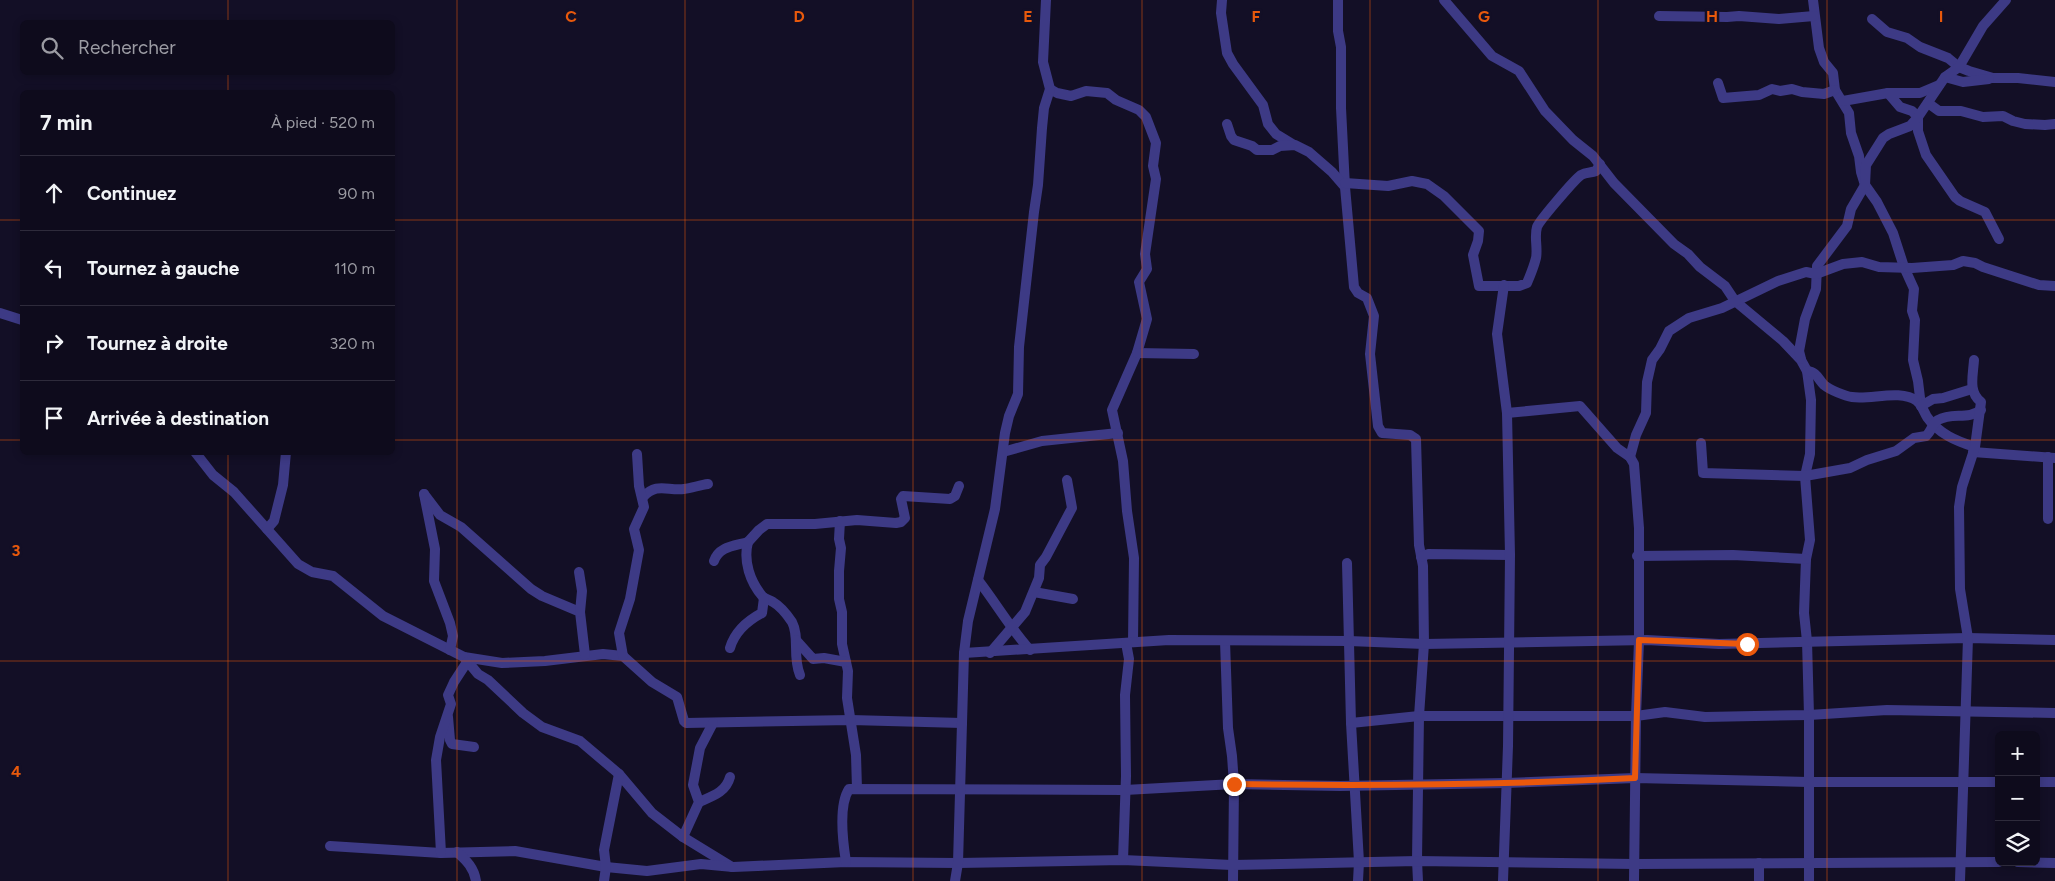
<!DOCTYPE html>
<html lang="fr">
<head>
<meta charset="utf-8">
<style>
  body { margin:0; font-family:Figtree,sans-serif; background:#1c1929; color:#f1f3f6 }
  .controls { position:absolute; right:15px; bottom:15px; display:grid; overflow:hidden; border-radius:8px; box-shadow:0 2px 8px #0003 }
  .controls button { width:45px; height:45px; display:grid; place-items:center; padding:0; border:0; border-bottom:1px solid #2e2b3b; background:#0e0b1c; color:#f1f3f6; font:25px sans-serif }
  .stop { position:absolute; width:15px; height:15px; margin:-11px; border:4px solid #ea580c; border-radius:50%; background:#fff }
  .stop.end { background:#ea580c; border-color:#fff; box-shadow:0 1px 5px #0008 }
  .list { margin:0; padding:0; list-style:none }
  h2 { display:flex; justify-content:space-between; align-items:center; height:65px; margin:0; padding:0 20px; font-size:21px }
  h2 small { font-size:16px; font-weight:400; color:#9b9ba3 }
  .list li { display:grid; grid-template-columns:32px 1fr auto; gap:15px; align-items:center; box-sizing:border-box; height:75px; padding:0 20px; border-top:1px solid #2e2b3b }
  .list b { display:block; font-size:19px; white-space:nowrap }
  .list em { font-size:16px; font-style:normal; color:#9b9ba3 }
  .icon { flex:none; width:28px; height:28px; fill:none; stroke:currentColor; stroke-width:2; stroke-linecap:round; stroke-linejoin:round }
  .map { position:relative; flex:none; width:2055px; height:881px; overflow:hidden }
  .search { position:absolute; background:#0e0b1c; box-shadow:0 2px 8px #0003; left:20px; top:20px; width:375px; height:55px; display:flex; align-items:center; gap:12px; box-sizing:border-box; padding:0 18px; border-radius:8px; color:#9b9ba3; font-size:19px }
  .panel { position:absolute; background:#0e0b1c; box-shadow:0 2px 8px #0003; left:20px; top:90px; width:375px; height:365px; border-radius:8px }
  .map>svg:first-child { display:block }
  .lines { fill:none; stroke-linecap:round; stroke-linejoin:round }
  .minor { stroke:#3d3a85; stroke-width:10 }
  .route { stroke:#ea580c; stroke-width:6 }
  .grid { fill:none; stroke:#e8590c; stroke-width:1; stroke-opacity:0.55 }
  .grid-label { font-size:16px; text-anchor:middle; font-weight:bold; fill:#e8590c; stroke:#130f26; stroke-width:5; stroke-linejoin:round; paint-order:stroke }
</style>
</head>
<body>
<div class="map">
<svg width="2055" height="881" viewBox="0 0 2055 881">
  <rect width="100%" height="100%" fill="#130f26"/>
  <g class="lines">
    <!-- minor -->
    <g class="minor">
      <polyline points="1222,0 1221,13 1227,53 1233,64 1263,105 1268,124 1276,134 1294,145"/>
      <polyline points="1338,0 1338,31 1341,47 1341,108 1345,187"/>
      <polyline points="1444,0 1492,56 1519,71 1545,111 1573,140 1593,156 1614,183 1674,244 1688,254 1700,267 1725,286 1735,301 1783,341 1801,360 1807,371 1811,400 1810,454 1805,476 1810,540 1806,559 1804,613 1807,641 1809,715 1809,881"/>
      <polyline points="1813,0 1819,48 1824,62 1833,73 1835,90 1849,113 1851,133 1859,156 1861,172 1865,185 1877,202 1893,233 1904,267 1914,289 1912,311 1915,320 1913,360 1918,381 1921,406"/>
      <polyline points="1659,16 1727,17 1739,16 1779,19 1814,16"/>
      <polyline points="1872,19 1887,32 1907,38 1920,47 1948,58 1959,67 1969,71 1993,78 2018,78 2055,82"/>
      <polyline points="1945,77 1963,82 1989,79"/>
      <polyline points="1718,83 1723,98 1759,95 1772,89 1780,91 1792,89 1802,92 1824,94 1835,90"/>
      <polyline points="1050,89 1057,93 1071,96 1086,91 1107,93 1116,100 1139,110 1146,117 1156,143 1153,166 1156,179 1145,254 1147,269 1139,282 1147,319 1137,353 1112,410 1123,461 1127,511 1134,558 1133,642"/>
      <polyline points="1888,93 1900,107 1912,111 1918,117 1918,131 1926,155 1955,197 1960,201 1985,212 1999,239"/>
      <polyline points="1843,101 1888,93 1920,93 1939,85"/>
      <polyline points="1928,103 1939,111 1961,111 1983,117 2003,116 2013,121 2025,124 2045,125 2055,124"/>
      <polyline points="1227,124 1231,136 1234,140 1252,146 1257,150 1272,150 1280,146 1295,145 1309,152 1332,172 1345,187 1354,287 1358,293 1367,298 1374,316 1370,354 1378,426 1382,433 1410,435 1416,439 1419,545 1423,566 1424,644 1419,716 1417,861 1418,881"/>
      <path d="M1345 183 1388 186 1412 181 1427 184 1444 196 1479 231 1478 241 1473 255 1479 286H1519L1527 283C1530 276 1534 266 1536 258 1538 248 1534 237 1537 227 1539 221 1575 179 1581 175 1586 172 1591 173 1596 171L1600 164"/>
      <polyline points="0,313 22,320"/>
      <polyline points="1137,353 1194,354"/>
      <polyline points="1801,359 1799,351 1805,319 1816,289 1817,266 1847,226 1851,209 1865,185 1866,165 1883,138 1889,134 1910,126 1918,117 1945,77 1959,67 1983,26 2006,0"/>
      <path d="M1807 371C1817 372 1818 379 1824 385 1830 390 1845 396 1852 397 1871 400 1900 389 1917 401 1922 405 1924 412 1927 417 1939 434 1956 441 1975 447"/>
      <polyline points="1921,406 1933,399 1943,398 1972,389"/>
      <path d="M1701 443 1703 473 1805 476 1850 468 1867 460 1896 451 1914 438 1926 436C1931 432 1932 424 1938 420 1952 412 1968 420 1981 410"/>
      <polyline points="195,452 213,475 234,492 298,564 312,572 333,576 383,616 464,657 502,663 545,661 603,654 623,656 652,682 677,697 684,721 686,723 851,720 962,723"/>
      <polyline points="1003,452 1042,441 1118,433"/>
      <polyline points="1973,452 2055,458"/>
      <polyline points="1630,457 1636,435 1646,413 1647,382 1652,360 1660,349 1669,331 1689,318 1722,308 1778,281 1806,272 1816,274 1843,264 1862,262 1879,267 1912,268 1953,265 1963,261 1975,263 1983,267 2039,285 2055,286"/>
      <polyline points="424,494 440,515 461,527 531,589 542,596 580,612 585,655"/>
      <polyline points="424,494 435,549 434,581 450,623 453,636 450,650"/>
      <path d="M643 497C657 482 667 491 684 489 692 488 700 485 708 484"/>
      <polyline points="2048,519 2048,457"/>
      <polyline points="840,521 839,539 841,548 839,571 839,599 842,612 842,644 848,671 847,698 856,755 857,789"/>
      <polyline points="267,529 274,521 283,485 286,452"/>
      <polyline points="748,542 759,530 767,524 815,524 857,520 896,523 901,522 905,518 901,499 903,496 950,499 955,496 959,486"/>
      <polyline points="1637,556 1733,555 1806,559"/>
      <polyline points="1421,557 1428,554 1510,555"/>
      <path d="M714 561C719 546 735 546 748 542 743 561 750 582 763 597 766 599 770 600 773 602 780 606 788 616 792 622 800 637 792 656 800 675"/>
      <polyline points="1347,563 1351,723 1359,862 1358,881"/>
      <polyline points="579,572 582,591 580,612"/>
      <path d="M978 580C996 603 1010 628 1030 650"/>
      <polyline points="1034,592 1073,599"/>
      <polyline points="796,640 813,659 824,658 846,662"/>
      <polyline points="1225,641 1228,728 1232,756 1234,784 1233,881"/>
      <path d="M730 648C735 631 747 621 762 613L764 598"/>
      <polyline points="964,653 1169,640 1349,641 1424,644 1647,640 1719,644 1968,638 2055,640"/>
      <polyline points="990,653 1025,612 1039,578 1040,565 1046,557 1072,508 1067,480"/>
      <polyline points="623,656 619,633 630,599 639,550 634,529 644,507 639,486 637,454"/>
      <polyline points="464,657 478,674 488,680 523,713 542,727 580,741 619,774 652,813 683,837 732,867"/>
      <polyline points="448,717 450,740 452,744 474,747"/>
      <polyline points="1351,723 1419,716 1636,716 1639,641 1639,528 1634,464 1630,457 1617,448 1580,406 1507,413"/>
      <polyline points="2036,782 2055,782"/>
      <path d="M699 802C713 796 726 792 730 777"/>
      <polyline points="683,837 699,802 693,785 700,748 713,723"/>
      <polyline points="330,846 441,853 515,851 606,867 647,871 701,864 733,867 846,862 958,863 1123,860 1232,865 1417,861 1635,864 1999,862"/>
      <path d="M457 852C467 861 474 868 476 881"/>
      <polyline points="441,853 436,760 440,737 451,704 448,695 454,682 467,662"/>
      <polyline points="1123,860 1126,776 1125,695 1129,659 1126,643"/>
      <path d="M846 862C843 843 838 806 849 789L1125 790 1234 784 1340 786 1506 783 1635 778 1808 782H1999"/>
      <polyline points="2018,862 2055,863"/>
      <polyline points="604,881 606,867 604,850 619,774"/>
      <polyline points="955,881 958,863 964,653 968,621 995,509 1005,433 1009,416 1018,394 1019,347 1034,212 1038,185 1042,128 1044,108 1050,89 1043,62 1046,0"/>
      <polyline points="1503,881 1508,746 1510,555 1507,413 1497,334 1504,285"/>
      <polyline points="1634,881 1636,716 1665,712 1705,717 1809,715 1887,710 2055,713"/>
      <polyline points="1759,881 1759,863"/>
      <path d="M1960 881 1968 638 1960 589 1959 507 1962 487 1975 447 1981 402C1968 392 1973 376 1974 360"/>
    </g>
  </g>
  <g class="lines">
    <!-- route -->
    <path class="route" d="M1234 784C1368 786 1502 785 1635 778L1639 640 1747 644"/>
  </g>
  <!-- grid -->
  <path class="grid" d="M228 0V22M457 0V881M685 0V881M913 0V881M1142 0V881M1370 0V881M1598 0V881M1827 0V881M228 72V92M0 220H22M392 220H2055M0 440H22M392 440H2055M228 452V881M0 661H2055"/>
  <g class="grid-label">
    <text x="571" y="22">C</text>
    <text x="799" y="22">D</text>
    <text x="1028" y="22">E</text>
    <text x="1256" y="22">F</text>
    <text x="1484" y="22">G</text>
    <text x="1712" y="22">H</text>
    <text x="1941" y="22">I</text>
    <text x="16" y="556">3</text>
    <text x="16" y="777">4</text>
  </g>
</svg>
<div class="controls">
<button>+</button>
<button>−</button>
<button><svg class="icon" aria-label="layers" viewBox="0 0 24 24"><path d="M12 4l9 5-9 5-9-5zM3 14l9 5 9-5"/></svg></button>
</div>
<div class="stop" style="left:1747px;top:644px"></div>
<div class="stop end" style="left:1234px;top:784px"></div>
<div class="search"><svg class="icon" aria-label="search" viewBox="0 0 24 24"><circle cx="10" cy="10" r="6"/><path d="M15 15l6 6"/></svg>Rechercher</div>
<section class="panel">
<h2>7 min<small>À pied · 520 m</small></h2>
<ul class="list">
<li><svg class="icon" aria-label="ahead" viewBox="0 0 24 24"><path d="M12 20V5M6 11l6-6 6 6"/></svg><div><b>Continuez</b></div><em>90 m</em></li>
<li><svg class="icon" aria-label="left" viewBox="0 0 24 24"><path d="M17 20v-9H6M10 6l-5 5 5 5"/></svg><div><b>Tournez à gauche</b></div><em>110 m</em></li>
<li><svg class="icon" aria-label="right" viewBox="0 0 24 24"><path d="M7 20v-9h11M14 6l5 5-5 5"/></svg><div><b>Tournez à droite</b></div><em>320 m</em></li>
<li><svg class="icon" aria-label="arrive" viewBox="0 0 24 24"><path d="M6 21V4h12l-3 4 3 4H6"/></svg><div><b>Arrivée à destination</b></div></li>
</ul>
</section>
</div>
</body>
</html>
